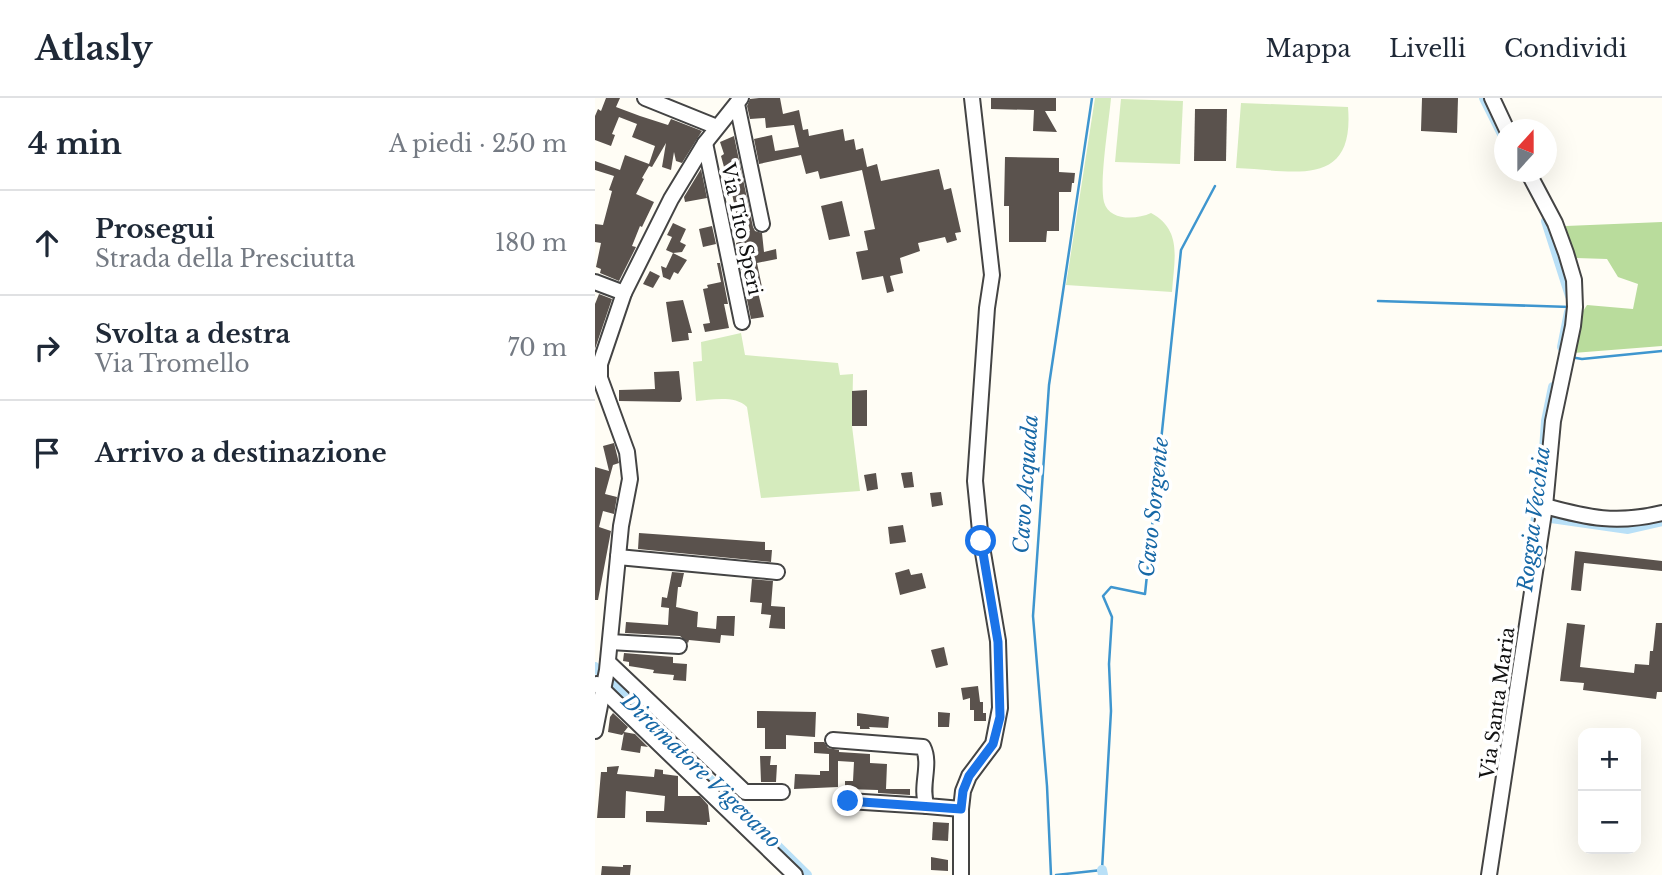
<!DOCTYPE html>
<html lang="it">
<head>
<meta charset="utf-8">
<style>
  body { margin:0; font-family:"Libre Baskerville",serif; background:#f6f6f7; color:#1f2937 }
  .controls { position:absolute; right:21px; bottom:21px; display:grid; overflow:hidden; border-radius:14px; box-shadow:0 7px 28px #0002 }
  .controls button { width:63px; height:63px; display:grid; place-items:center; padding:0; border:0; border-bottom:2px solid #e0e1e3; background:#fff; color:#1f2937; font:35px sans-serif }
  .compass { position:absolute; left:899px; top:21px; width:63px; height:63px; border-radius:50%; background:#fff; box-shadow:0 7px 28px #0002; rotate:21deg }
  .stop { position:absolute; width:21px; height:21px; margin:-16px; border:5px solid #1a73e8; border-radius:50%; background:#fff }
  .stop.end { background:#1a73e8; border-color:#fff; box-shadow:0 2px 7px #0008 }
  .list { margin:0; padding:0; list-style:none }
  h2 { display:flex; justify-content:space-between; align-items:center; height:91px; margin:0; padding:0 28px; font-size:30px }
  h2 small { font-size:23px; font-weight:400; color:#747a83 }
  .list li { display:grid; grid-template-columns:46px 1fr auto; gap:21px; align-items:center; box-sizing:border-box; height:105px; padding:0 28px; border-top:2px solid #e0e1e3 }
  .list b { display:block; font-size:26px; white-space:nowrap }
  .list p { margin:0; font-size:23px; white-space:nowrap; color:#747a83 }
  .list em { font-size:23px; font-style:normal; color:#747a83 }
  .icon { flex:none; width:38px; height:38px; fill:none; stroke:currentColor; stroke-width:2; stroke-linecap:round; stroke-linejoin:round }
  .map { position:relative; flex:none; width:1067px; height:777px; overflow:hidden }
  header { display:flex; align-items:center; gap:42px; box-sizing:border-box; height:98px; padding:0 35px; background:#fff; border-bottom:2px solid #e0e1e3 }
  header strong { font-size:33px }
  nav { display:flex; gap:38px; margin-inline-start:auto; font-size:24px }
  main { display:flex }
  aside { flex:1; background:#fff }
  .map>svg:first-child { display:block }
  .green { fill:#d5ebbd }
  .forest { fill:#b9dc9c }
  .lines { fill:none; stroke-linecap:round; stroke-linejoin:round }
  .stream { stroke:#3f96cf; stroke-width:2.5 }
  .canal { stroke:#b9e0f7; stroke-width:10 }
  .building { fill:#5a524d }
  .minor-casing { stroke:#444; stroke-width:18 }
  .minor { stroke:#fff; stroke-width:14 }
  .route { stroke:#1a73e8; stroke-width:9 }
  .labels { text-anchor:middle; stroke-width:7; stroke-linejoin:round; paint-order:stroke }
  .street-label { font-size:19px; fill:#111; stroke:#fff }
  .water-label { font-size:21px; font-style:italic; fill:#1768a6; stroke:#fff }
</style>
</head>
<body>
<header>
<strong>Atlasly</strong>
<nav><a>Mappa</a><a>Livelli</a><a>Condividi</a></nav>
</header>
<main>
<aside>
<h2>4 min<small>A piedi · 250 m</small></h2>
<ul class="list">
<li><svg class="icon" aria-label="ahead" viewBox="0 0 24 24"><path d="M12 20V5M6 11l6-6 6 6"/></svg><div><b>Prosegui</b><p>Strada della Presciutta</p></div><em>180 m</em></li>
<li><svg class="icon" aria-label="right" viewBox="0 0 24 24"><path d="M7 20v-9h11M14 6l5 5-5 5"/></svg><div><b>Svolta a destra</b><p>Via Tromello</p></div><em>70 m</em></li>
<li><svg class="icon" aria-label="arrive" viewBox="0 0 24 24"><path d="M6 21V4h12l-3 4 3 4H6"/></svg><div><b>Arrivo a destinazione</b></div></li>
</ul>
</aside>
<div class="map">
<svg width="1067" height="777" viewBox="0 0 1067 777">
  <rect width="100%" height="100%" fill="#fffdf5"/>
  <!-- green -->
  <g class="green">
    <path d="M500 0H516C514 24 504 84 509 104 514 123 541 122 556 115 588 132 579 162 577 194L471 187Z"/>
    <polygon points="526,1 588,3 585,66 520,64"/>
    <path d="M646 5 753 9C760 92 698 72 641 70Z"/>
    <path d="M146 235 150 257 243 265 245 277 258 276 257 328 265 393 166 400 152 309C140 297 117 302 101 303L98 264 107 263 106 244Z"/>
  </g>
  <!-- forest -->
  <polygon class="forest" points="1067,124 1067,248 978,255 985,218 992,207 1038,211 1043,186 1023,179 1012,161 981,160 968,136 968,130 971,128"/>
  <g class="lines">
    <!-- stream -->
    <g class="stream">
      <polyline points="783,203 975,209"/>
      <polyline points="975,259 987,261 1067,253"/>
      <polyline points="456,777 452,688 438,518 454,287 497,0"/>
      <polyline points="461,777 507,772 516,613 514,566 517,519 508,498 516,489 550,496 586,152 620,88"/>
    </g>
    <!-- canal -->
    <g class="canal">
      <polyline points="889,0 909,40"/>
      <polyline points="951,123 975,198"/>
      <polyline points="967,249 974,214"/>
      <polyline points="949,352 951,323 958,289"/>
      <polyline points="942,418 1033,431 1067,423"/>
      <polyline points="936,453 945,393"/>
      <polyline points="0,569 212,777"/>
      <polyline points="507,772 508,777"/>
    </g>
  </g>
  <!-- building -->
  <g class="building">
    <polygon points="11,0 25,0 21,9 45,18 73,27 76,21 107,33 87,65 81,63 79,54 76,72 67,69 71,45 57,69 54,68 47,80 49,81 41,96 59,104 47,129 45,128 37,148 41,149 24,183 5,175 6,171 1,169 6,145 0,144 0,126 8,127 17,93 14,92 19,78 0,72 0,63 25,72 30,57 54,66 60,48 37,39 42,26 24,19 17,36 20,37 16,48 0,42 0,18 3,11 6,13"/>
    <polygon points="164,0 185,0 188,16 204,12 208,32 213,31 214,38 248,31 250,43 259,41 261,52 268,50 272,69 282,66 286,83 344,71 349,92 356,90 366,134 360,135 362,142 352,145 350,139 323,145 325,153 305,160 308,175 295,178 299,193 292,195 288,178 267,182 261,154 273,152 269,133 280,131 267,72 225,81 223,73 211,76 206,57 164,66 159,41 177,37 180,53 204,49 199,27 171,30 170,20 155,21 152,8 155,1"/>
    <polygon points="396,0 461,0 461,13 450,13 462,34 438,33 439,12 396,11"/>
    <polygon points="827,0 863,0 862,35 826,33"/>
    <polygon points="600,11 632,11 631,63 599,63"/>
    <polygon points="139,38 158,129 160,133 167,135 169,154 181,151 182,161 162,165 167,189 162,190 169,219 156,221 149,187 153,186 150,171 146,172 141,145 148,143 146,135 155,133 151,116 142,119 131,68 129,69 126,58 129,56 125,44"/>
    <polygon points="410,59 464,60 464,74 480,75 479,85 477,85 476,94 464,94 464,133 452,133 451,144 414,144 414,108 409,108"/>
    <polygon points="106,71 112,100 90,104 89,99"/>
    <polygon points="247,103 255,138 234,142 226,108"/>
    <polygon points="78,125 91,131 85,144 91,147 87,154 78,155 92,162 83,176 79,174 75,182 68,179 66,168 71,170 78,155 71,152 77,139 72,137"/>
    <polygon points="117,128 121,146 108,149 104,131"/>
    <polygon points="122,165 125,165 133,206 129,206 134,230 110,234 108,226 115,225 108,191 113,190 112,187 126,184"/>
    <polygon points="55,173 65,178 58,190 48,186"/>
    <polygon points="4,196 17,201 0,251 0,206"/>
    <polygon points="88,202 97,235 93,235 94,242 77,244 71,204"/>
    <polygon points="84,273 87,301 85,304 24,303 24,292 60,291 59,274"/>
    <polygon points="272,292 272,328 257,328 257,293"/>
    <polygon points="19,345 24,365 18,367 10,396 22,399 19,416 8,413 4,429 16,433 3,502 0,502 0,369 14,373 8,348"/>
    <polygon points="317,374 319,389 309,390 306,375"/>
    <polygon points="281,375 283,391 272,393 269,377"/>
    <polygon points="346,394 348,407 337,409 335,395"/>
    <polygon points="308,427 311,444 295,446 293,429"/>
    <polygon points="44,435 170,444 170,452 177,452 176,464 43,451"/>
    <polygon points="980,453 1067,463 1067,473 989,465 986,493 976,492"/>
    <polygon points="314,471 316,477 327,475 331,490 305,497 300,475"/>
    <polygon points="77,474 89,475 86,489 83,489 81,509 103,514 102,529 121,531 122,518 140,518 139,538 126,537 125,545 94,542 93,545 85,538 30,535 31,524 73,527 74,510 66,509 67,499 72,500"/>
    <polygon points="157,481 178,483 176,508 190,509 190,531 174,530 176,517 166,516 167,505 155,504"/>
    <polygon points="972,525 990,527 985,569 1039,575 1040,566 1054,567 1055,553 1058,553 1061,525 1067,525 1067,594 1062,594 1061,601 988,592 989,585 965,583"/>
    <polygon points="349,549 353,567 341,570 336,552"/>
    <polygon points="29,555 78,559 78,565 92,566 91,583 78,582 79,577 58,575 59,572 34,568 34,564 28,563"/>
    <polygon points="383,588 385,604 388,604 388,615 391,615 391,623 379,623 379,612 375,612 375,600 368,602 366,590"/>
    <polygon points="162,613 221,614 220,639 191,637 191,651 170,651 170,630 162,630"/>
    <polygon points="343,614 355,615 354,629 343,629"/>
    <polygon points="18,615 33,629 29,634 40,636 53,649 46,648 45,655 26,652 29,635 27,637 13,634 15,619"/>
    <polygon points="262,615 294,619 293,630 274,629 275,631 265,631 265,628 262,628"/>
    <polygon points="219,644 229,644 233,650 244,652 244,654 275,656 275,665 292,666 291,691 315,691 315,697 283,695 283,692 250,691 250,683 258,683 259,664 243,663 243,689 199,691 200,676 225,677 225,673 234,673 234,656 219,655"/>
    <polygon points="165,658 176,658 175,667 182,667 181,684 166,684"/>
    <polygon points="24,668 22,676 59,679 60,671 68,672 68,676 83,678 83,698 105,698 113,707 115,724 112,724 112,727 51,724 51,713 69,713 70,698 31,693 30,720 2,720 6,674 12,674 12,669"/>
    <polygon points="338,724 354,725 353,743 337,742"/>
    <polygon points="336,759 353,762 353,773 336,772"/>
    <polygon points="28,767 36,767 35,777 6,777 7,768 28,769"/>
  </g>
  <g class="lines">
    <!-- minor casing -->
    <g class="minor-casing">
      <g id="minor">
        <polyline points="50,0 122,29"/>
        <polyline points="897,0 912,32"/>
        <polyline points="142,6 167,126"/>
        <polyline points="110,45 147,224"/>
        <polyline points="0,184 29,195"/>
        <path d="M950 408C993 420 1022 426 1067 415"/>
        <polyline points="23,459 182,474"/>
        <polyline points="15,544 84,548"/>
        <polyline points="13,564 150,694 187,694"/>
        <polyline points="2,586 200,777"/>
        <polyline points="0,633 12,572 26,428 35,381 32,354 5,280 5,266 29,195 76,101 110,45 146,0"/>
        <path d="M238 642 328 649C337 667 324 689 332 708L366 711"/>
        <polyline points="253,703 332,708"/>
        <polyline points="366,777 366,711 368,693 374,678 398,646 405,610 403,543 386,443 380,383 392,210 397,177 377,0"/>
        <polyline points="894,777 950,408 958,323 978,228 980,209 979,182 971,155 960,125 933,74"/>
      </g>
    </g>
    <!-- minor -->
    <use href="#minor" class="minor"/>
  </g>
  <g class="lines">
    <!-- route -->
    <polyline class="route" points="253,703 366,711 368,693 374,678 398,646 405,619 403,544 386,443"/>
  </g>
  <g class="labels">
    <!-- street labels -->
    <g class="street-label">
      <text transform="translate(147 131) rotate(78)" y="7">Via Tito Speri</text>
      <text transform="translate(902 605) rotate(-82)" y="7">Via Santa Maria</text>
    </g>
    <!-- water labels -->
    <g class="water-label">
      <text transform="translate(431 386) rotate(-86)" y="7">Cavo Acquada</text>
      <text transform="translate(559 409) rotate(-84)" y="7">Cavo Sorgente</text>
      <text transform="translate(939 421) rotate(-83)" y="7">Roggia Vecchia</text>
      <text transform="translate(106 673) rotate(44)" y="7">Diramatore Vigevano</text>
    </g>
  </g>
</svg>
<div class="controls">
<button>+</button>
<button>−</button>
</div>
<svg class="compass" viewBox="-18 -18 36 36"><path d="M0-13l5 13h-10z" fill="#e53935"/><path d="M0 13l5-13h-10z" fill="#747a83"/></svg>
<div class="stop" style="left:386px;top:443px"></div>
<div class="stop end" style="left:253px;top:703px"></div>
</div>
</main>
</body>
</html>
